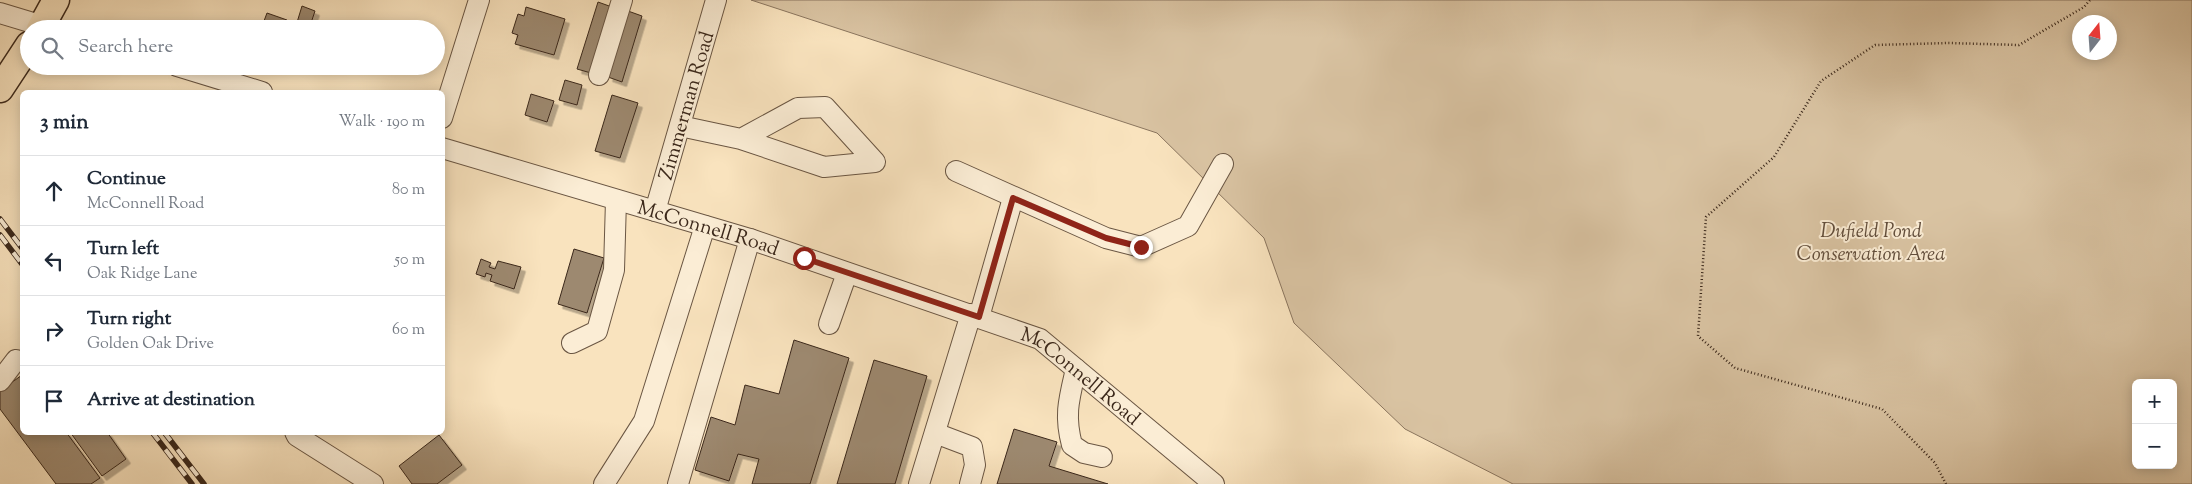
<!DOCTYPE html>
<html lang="en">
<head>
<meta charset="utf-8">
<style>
  body { margin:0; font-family:"Sorts Mill Goudy",serif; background:#f2f2f3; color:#1f2937 }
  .controls { position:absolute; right:15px; bottom:15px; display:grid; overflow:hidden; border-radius:8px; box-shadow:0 2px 12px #0003 }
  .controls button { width:45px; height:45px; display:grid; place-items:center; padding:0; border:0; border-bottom:1px solid #e0e1e3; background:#fff; color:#1f2937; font:25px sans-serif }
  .compass { position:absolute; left:2072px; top:15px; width:45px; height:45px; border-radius:50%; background:#fff; box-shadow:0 2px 12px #0003; rotate:17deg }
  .stop { position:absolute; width:15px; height:15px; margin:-11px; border:4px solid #8f2418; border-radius:50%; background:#fff }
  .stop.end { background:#8f2418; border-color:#fff; box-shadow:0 1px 5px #0008 }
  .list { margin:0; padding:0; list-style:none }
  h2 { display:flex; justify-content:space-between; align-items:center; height:65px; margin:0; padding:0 20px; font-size:21px }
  h2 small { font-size:16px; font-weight:400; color:#747a83 }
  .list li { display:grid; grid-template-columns:32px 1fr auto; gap:15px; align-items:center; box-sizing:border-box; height:70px; padding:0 20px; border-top:1px solid #e0e1e3 }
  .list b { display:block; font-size:19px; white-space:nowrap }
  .list p { margin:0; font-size:16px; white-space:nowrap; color:#747a83 }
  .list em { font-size:16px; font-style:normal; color:#747a83 }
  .icon { flex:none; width:28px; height:28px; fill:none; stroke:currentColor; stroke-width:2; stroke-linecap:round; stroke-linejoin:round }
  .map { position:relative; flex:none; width:2192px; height:484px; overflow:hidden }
  .search { position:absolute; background:#fff; box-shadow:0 2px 12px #0003; left:20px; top:20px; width:425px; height:55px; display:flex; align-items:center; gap:12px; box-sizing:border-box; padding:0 18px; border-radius:28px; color:#747a83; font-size:19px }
  .panel { position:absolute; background:#fff; box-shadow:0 2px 12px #0003; left:20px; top:90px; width:425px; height:345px; border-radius:8px }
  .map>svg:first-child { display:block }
  .green { fill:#d9c3a2; stroke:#8a755e; fill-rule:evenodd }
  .building { fill:#9d896f; stroke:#3a271a; filter:url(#shadow) }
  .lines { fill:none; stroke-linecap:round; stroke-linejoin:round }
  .minor-casing { stroke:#6a5643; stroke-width:22 }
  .major-casing { stroke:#3a271a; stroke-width:29 }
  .path { stroke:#3a271a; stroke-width:2.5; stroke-dasharray:1 2.5; stroke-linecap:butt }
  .minor { stroke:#fbedd5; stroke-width:20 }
  .major { stroke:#f9e3be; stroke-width:26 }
  .rail-casing { stroke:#3a271a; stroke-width:5.5 }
  .rail { stroke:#fbedd5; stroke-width:4; stroke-dasharray:11; stroke-linecap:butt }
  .route { stroke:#8f2418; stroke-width:6 }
  .labels { text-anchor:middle; stroke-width:4; stroke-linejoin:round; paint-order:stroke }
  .street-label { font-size:20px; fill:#3a271a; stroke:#fbedd5 }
  .park-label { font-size:20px; font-style:italic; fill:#624e3c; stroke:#fbedd5 }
</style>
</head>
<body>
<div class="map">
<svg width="2192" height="484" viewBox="0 0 2192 484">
  <defs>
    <filter id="shadow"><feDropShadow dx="4.5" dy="4.5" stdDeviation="0" flood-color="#0004"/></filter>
  </defs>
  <rect width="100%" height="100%" fill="#f9e3be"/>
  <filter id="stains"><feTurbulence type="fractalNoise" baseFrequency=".004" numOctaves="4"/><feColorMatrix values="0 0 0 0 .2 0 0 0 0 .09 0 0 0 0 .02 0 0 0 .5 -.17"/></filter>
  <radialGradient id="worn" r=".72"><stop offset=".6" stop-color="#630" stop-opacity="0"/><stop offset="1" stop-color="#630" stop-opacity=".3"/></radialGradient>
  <!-- green -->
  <path class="green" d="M751 0H2192V484H1513L1405 429 1294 323 1264 238 1157 133ZM2080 22H2110V52H2080ZM2136 383H2173V465H2136Z"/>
  <!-- building -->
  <g class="building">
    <polygon points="598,2 612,7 591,73 577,69"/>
    <polygon points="302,6 315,11 309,29 295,29"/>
    <polygon points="526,7 565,19 554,55 515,44 518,35 512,33 518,14 524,16"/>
    <polygon points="628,11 642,16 622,82 608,77"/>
    <polygon points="267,13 287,20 285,27 292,29 261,29"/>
    <polygon points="565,80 582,85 577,105 559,100"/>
    <polygon points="531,94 554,101 547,122 525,115"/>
    <polygon points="612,95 638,103 620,158 595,151"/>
    <polygon points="574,249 604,258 587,313 558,304"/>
    <polygon points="481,259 491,263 489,267 495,269 498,261 521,267 514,289 490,281 492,275 486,273 485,277 476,274"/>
    <polygon points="794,340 849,358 810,484 752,484 759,459 738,454 729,481 695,470 711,417 735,425 745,385 779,394"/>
    <polygon points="874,360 927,376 895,484 837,484"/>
    <polygon points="22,375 22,432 66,432 100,478 91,484 56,484 0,409 0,391"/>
    <polygon points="1014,429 1057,442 1049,466 1108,484 997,484"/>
    <polygon points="70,432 107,432 126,459 102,476"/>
    <polygon points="439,435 462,465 437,484 412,484 399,466"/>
  </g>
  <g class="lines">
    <!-- minor casing -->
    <g class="minor-casing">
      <g id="minor">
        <polyline points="0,13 53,29"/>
        <polyline points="177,66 262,92"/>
        <polyline points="599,75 622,0"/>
        <polyline points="442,118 479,0"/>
        <polyline points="680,126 741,139 824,167 875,162 825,107 798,108 741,139"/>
        <path id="s1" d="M442 148 750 239 1040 339 1214 484"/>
        <polyline points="956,171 1106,238 1141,247 1188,226 1223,164"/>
        <path id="s2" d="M655 211 716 0"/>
        <polyline points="979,317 1013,198"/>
        <polyline points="829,324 847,273"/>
        <polyline points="572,343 597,331 614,270 616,200"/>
        <path d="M1076 369C1069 399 1064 415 1072 445L1084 453 1102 457"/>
        <polyline points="0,381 16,360"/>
        <polyline points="295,432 297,436 373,484"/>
        <polyline points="935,433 972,447 975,465 970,484"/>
        <polyline points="604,484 644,421 705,226"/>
        <polyline points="678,484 750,239"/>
        <polyline points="919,484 971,314"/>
      </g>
    </g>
    <!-- major casing -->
    <g class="major-casing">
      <g id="major">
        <polyline points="40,29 56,0"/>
        <polyline points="0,89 29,45"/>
      </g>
    </g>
    <!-- path -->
    <polyline class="path" points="1946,484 1935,463 1882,409 1735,368 1698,336 1706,217 1774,157 1821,81 1875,45 1949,43 2019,45 2084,7 2090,0"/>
    <!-- minor -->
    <use href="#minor" class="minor"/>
    <!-- major -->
    <use href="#major" class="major"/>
    <!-- rail casing -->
    <g class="rail-casing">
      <g id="rail">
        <polyline points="0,219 22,248"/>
        <polyline points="0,235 22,264"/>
        <polyline points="152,432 192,484"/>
        <polyline points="164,432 204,484"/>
      </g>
    </g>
    <!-- rail -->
    <use href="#rail" class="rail"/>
  </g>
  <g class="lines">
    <!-- route -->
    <polyline class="route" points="804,258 979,317 1013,198 1106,238 1141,247"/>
  </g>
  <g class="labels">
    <!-- street labels -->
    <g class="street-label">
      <text dy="7" stroke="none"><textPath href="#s2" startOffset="110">Zimmerman Road</textPath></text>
      <text dy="7" stroke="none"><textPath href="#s1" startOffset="278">McConnell Road</textPath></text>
      <text dy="7" stroke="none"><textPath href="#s1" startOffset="682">McConnell Road</textPath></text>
    </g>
    <!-- park labels -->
    <g class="park-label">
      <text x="1871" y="237">Dufield Pond<tspan x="1871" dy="23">Conservation Area</tspan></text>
    </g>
  </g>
  <rect width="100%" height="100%" filter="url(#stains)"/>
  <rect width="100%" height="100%" fill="url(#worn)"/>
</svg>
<div class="controls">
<button>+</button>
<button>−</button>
</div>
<svg class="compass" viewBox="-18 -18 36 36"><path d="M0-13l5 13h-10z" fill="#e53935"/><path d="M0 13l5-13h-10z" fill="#747a83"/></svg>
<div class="stop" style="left:804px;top:258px"></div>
<div class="stop end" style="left:1141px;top:247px"></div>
<div class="search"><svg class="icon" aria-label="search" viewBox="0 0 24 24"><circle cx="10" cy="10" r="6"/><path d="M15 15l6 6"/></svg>Search here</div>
<section class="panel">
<h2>3 min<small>Walk · 190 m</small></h2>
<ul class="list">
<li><svg class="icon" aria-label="ahead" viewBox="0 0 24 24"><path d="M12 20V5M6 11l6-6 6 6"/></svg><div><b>Continue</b><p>McConnell Road</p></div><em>80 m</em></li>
<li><svg class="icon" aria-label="left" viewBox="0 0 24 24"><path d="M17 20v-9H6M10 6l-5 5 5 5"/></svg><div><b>Turn left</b><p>Oak Ridge Lane</p></div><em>50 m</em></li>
<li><svg class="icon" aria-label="right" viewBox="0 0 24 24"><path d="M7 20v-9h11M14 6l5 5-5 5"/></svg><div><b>Turn right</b><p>Golden Oak Drive</p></div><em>60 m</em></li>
<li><svg class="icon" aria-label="arrive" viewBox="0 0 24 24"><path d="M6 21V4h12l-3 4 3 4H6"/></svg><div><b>Arrive at destination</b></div></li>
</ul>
</section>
</div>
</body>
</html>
